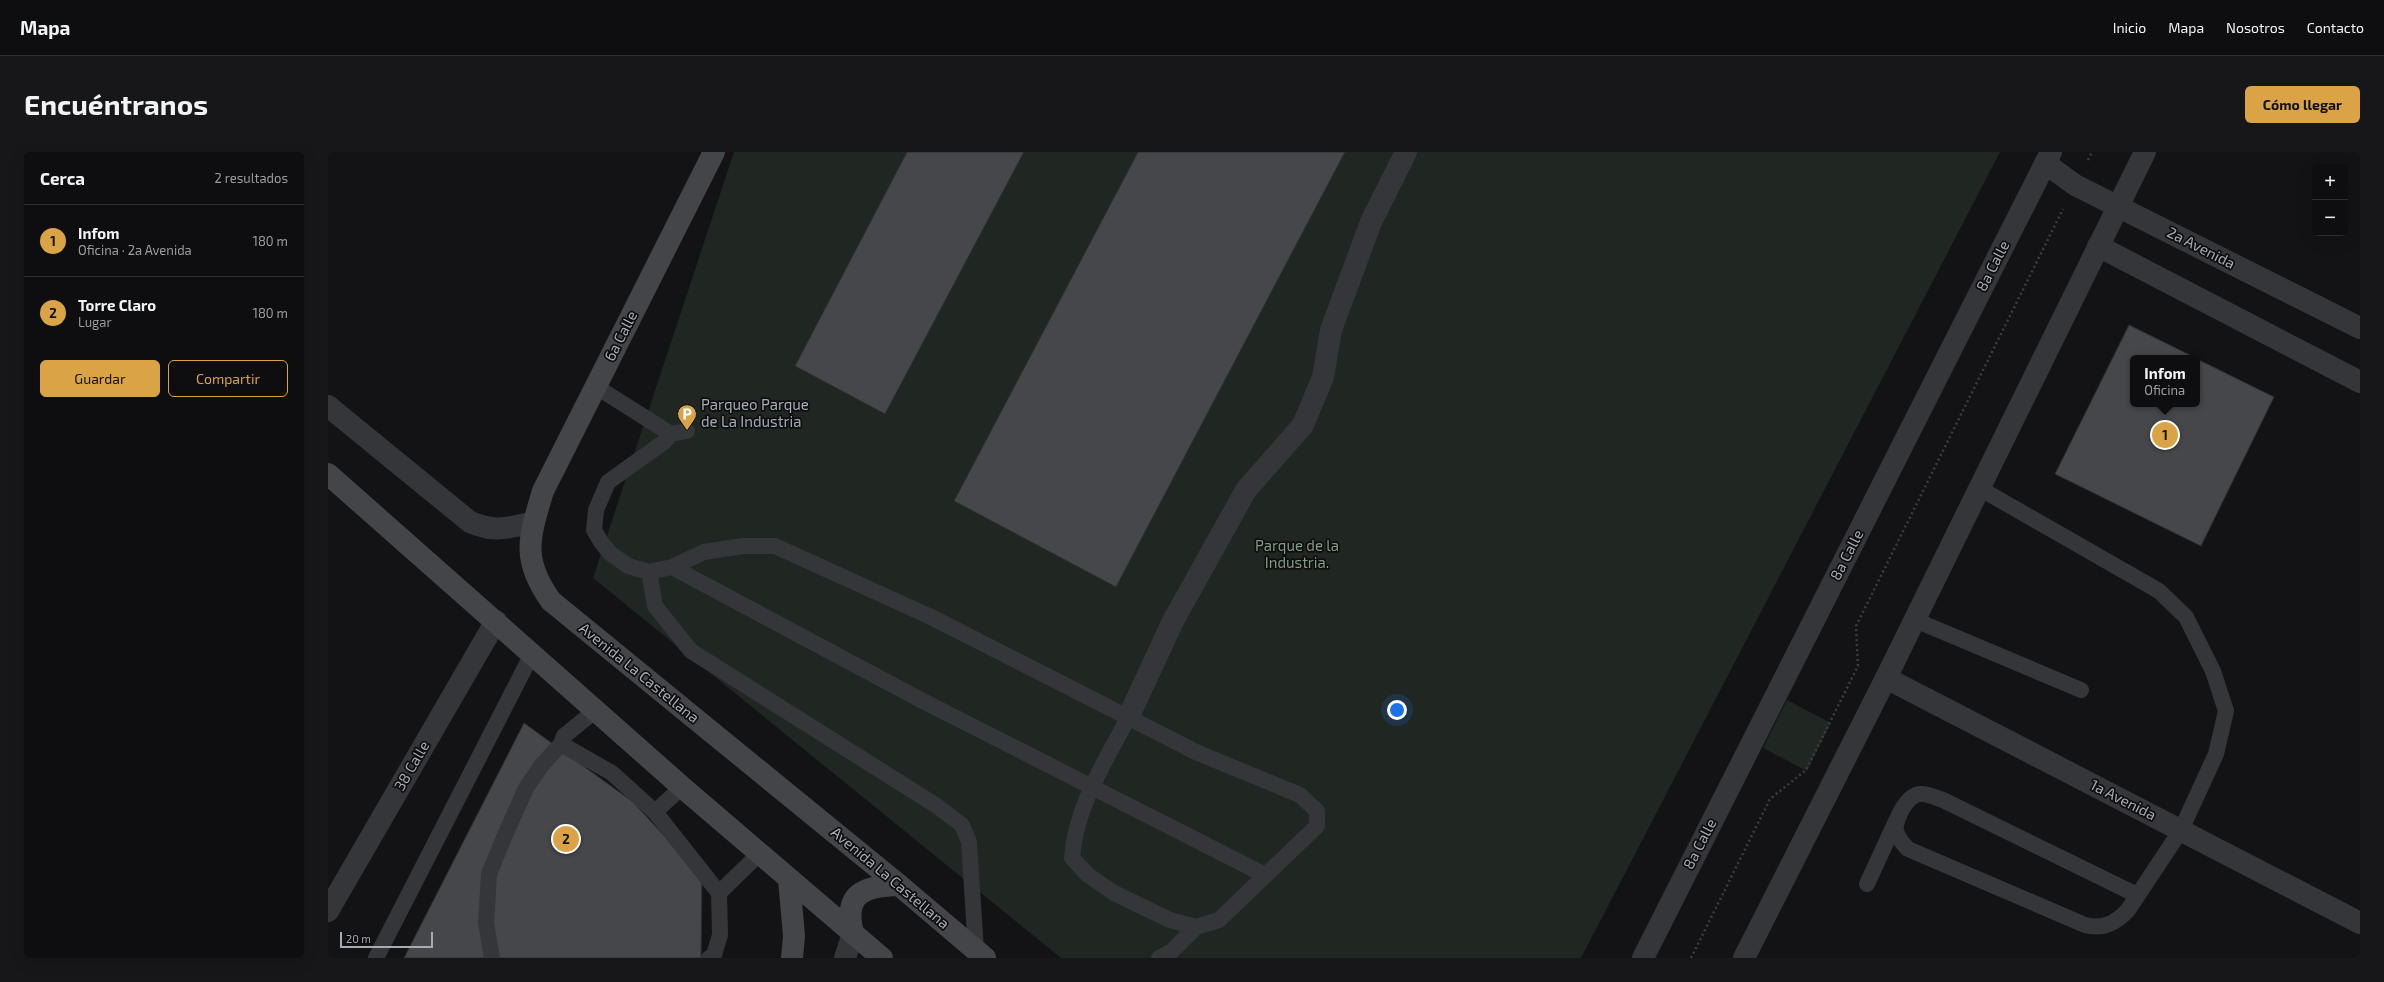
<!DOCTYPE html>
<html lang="es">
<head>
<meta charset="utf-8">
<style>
  body { margin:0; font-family:"Exo 2",sans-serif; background:#171719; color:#f1f3f6 }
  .controls { position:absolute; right:12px; top:12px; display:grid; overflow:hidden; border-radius:6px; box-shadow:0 4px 16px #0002 }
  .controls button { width:36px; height:36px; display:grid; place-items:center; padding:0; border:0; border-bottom:1px solid #2e2e30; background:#0e0e10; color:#f1f3f6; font:20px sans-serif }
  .scale { position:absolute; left:12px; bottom:10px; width:93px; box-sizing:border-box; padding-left:4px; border:2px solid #a7abb3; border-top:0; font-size:11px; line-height:14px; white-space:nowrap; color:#a7abb3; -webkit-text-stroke:3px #0e0e10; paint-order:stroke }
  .you { position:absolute; left:1069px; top:558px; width:14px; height:14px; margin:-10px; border:3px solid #fff; border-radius:50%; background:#1a73e8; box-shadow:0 0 0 6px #1a73e833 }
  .badge { display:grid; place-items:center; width:26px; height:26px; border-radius:50%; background:#daa346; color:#111; font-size:13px; font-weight:700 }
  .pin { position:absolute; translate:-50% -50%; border:2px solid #fff; box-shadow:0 1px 4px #0006 }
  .popup { position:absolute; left:1802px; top:203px; width:70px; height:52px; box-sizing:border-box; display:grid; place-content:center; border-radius:6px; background:#0e0e10; filter:drop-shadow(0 1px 3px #0005); font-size:13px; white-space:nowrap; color:#9b9c9f }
  .popup b { font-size:15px; color:#f1f3f6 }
  .popup::after { content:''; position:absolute; left:50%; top:100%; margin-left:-8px; border:8px solid transparent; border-top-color:#0e0e10 }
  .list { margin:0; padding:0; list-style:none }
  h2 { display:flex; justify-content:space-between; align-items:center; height:52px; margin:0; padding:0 16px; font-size:17px }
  h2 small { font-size:13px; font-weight:400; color:#9b9c9f }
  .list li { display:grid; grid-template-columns:26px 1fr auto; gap:12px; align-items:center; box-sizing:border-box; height:72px; padding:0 16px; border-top:1px solid #2e2e30 }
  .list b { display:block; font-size:15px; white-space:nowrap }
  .list p { margin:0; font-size:13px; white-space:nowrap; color:#9b9c9f }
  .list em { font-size:13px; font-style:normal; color:#9b9c9f }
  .actions { display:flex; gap:8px; padding:12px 16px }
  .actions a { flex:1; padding:9px 0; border:1px solid #daa346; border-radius:6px; text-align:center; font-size:14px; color:#daa346 }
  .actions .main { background:#daa346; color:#111 }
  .map { position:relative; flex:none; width:2032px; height:806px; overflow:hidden; border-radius:6px }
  header { display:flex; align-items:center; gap:24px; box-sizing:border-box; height:56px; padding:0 20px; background:#0e0e10; border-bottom:1px solid #2e2e30 }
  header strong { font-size:19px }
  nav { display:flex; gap:22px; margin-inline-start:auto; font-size:14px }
  .intro { display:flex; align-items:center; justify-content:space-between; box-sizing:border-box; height:96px; padding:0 24px }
  h1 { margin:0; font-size:28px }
  .button { padding:10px 18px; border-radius:6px; background:#daa346; color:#111; font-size:14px; font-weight:700 }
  main { display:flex; gap:24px; padding:0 24px }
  aside { flex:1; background:#0e0e10; border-radius:6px; box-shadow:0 4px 16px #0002 }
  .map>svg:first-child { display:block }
  .green { fill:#202621 }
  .building { fill:#46474a; stroke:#2e2e30 }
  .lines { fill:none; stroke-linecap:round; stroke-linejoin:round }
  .path { stroke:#3b3d40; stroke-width:2.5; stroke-dasharray:2 3; stroke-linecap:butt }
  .service { stroke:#353639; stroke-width:16 }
  .minor { stroke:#353639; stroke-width:22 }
  .tertiary { stroke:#353639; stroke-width:22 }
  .secondary { stroke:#434549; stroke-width:22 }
  .labels { text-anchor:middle; stroke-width:3.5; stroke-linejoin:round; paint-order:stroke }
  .street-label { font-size:15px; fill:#a7abb3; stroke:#0e0e10 }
  .poi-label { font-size:15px; fill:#a7abb3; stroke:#0e0e10; text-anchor:start }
  .park-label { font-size:15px; fill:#809c81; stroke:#0e0e10 }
</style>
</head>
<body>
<header>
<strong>Mapa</strong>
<nav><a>Inicio</a><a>Mapa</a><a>Nosotros</a><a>Contacto</a></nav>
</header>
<div class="intro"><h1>Encuéntranos</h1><a class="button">Cómo llegar</a></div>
<main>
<aside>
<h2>Cerca<small>2 resultados</small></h2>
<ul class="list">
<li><span class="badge">1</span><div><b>Infom</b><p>Oficina · 2a Avenida</p></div><em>180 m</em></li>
<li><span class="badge">2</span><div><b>Torre Claro</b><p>Lugar</p></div><em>180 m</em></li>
</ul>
<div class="actions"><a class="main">Guardar</a><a>Compartir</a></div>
</aside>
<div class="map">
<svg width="2032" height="806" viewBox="0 0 2032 806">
  <rect width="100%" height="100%" fill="#131315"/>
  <!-- green -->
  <g class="green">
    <polygon points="406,0 1672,0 1253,806 733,806 265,426"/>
    <polygon points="1459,548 1503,571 1479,619 1435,596"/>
  </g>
  <!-- building -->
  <g class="building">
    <polygon points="579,0 696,0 557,262 467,214"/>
    <polygon points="810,0 1017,0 788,435 626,349"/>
    <polygon points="1801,173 1868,206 1805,206 1805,252 1869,252 1869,207 1946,245 1873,394 1727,322"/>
    <polygon points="196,571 305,650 374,725 373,806 76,806"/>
  </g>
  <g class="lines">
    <!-- path -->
    <g class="path">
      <polyline points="1760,8 1764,0"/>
      <polyline points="1363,806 1442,647 1478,618 1530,514 1528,474 1735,57"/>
    </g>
    <!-- service -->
    <g class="service">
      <path d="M267 234 343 282 336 290 280 330 268 358 266 378 273 390 282 401 300 414 321 420 344 415 376 400 415 394H447L603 465 870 601 972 643 989 659V674L891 768 868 775 842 768 786 741 760 723 744 706C747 656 777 610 800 566"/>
      <polyline points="343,282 359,279"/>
      <path d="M1651 336 1831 439 1858 465 1885 519 1898 559 1888 602 1853 678 1800 758C1788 771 1775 778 1757 773L1580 697C1575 692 1570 686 1568 679 1566 667 1580 641 1594 642 1601 642 1609 646 1615 648L1809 743"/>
      <polyline points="344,415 591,547 937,723"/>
      <polyline points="321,420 327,454 363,499 609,654 634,673 641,690 648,798"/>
      <polyline points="1587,468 1753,538"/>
      <polyline points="233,592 284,621 327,660 391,741"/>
      <polyline points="327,660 354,635"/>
      <polyline points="1539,732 1568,669"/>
      <polyline points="48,806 204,502"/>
      <polyline points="164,806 158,771 161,722 177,683 198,636 213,614 233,592 236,584 268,558"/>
      <polyline points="381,806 386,803 392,783 391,741 431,702"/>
      <polyline points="831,806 844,799 868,775"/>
    </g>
    <!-- minor -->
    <g class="minor">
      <polyline points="1717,11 1747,33 2032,176"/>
      <polyline points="1770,94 2032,230"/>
      <path d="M0 254 142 370C168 381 179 376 206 370"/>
      <polyline points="1558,526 2032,771"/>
      <polyline points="800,566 845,469 918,338 975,273 995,225 1003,178 1043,70 1078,0"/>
      <polyline points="0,759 168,469"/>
      <polyline points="517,806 525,781"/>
    </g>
    <!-- tertiary -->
    <g class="tertiary">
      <polyline points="1315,806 1723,0"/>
      <polyline points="1416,806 1558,526 1817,0"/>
    </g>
    <!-- secondary -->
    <g class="secondary">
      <path d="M386 0 215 339C201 386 193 407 223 449L571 733 657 806"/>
      <polyline points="0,322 354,635 554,806"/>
      <polyline points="461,727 466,784 464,806"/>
      <path d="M525 781C515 741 536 734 571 733"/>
    </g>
  </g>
  <!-- icons -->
  <defs>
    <g id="parking-pin" transform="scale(1)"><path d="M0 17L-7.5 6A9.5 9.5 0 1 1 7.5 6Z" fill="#daa346" stroke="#0e0e10"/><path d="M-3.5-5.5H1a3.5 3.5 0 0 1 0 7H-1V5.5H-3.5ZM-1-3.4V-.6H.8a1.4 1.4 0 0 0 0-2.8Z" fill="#fff"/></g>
  </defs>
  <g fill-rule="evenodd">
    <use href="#parking-pin" x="359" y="262"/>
  </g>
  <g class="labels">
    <!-- street labels -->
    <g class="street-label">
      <text transform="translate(1873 96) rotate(27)" y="5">2a Avenida</text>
      <text transform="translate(1665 114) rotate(-63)" y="5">8a Calle</text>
      <text transform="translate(293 184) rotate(-63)" y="5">6a Calle</text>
      <text transform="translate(1519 403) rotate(-63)" y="5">8a Calle</text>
      <text transform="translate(311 521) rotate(39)" y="5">Avenida La Castellana</text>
      <text transform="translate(84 614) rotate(-60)" y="5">38 Calle</text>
      <text transform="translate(1795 648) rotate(27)" y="5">1a Avenida</text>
      <text transform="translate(1372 692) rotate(-63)" y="5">8a Calle</text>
      <text transform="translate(562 726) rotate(40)" y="5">Avenida La Castellana</text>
    </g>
    <!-- poi labels -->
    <g class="poi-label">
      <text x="373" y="258">Parqueo Parque<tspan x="373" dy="17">de La Industria</tspan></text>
    </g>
    <!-- park labels -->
    <g class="park-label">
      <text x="969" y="399">Parque de la<tspan x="969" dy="17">Industria.</tspan></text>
    </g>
  </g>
</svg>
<div class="controls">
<button>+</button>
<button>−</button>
</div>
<div class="scale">20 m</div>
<div class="you"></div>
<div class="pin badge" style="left:1837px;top:283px">1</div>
<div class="popup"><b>Infom</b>Oficina</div>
<div class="pin badge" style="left:238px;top:687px">2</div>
</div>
</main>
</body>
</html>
